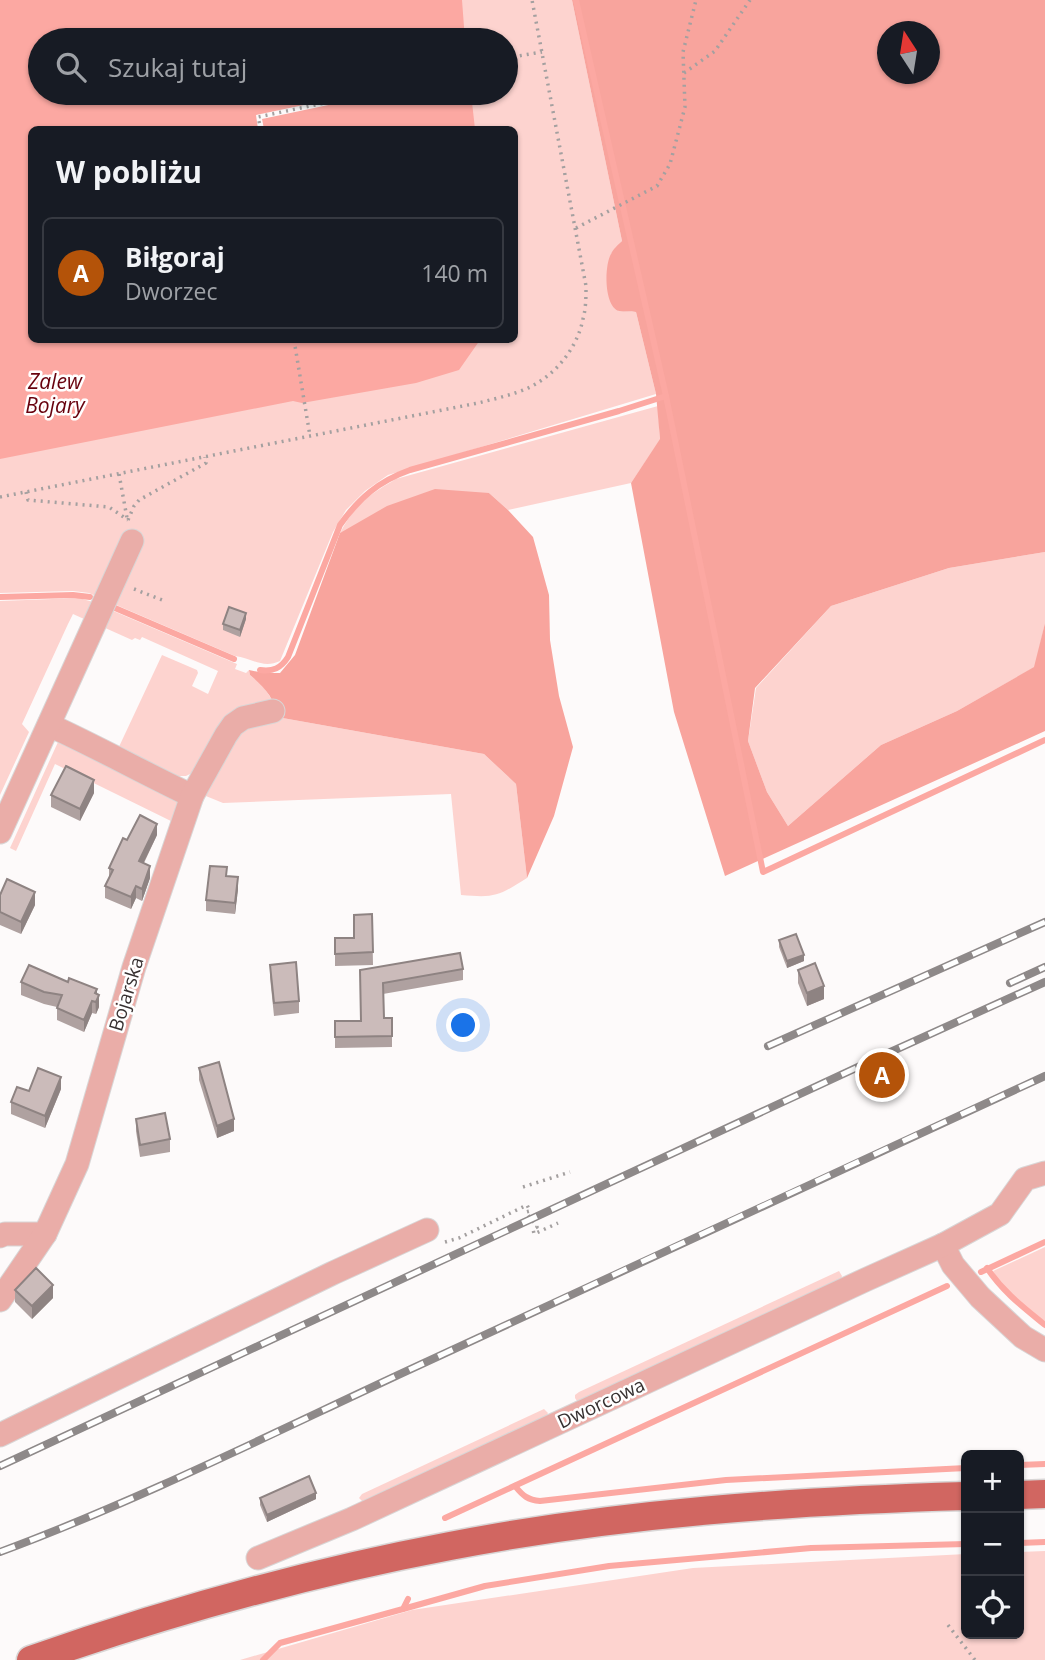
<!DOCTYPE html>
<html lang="pl">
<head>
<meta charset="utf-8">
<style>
  body { margin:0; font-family:"Open Sans",sans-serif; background:#242831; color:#f1f3f6 }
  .controls { position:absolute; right:21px; bottom:21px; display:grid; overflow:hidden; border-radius:10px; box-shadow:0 2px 5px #0004 }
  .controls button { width:63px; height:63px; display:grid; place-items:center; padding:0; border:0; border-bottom:2px solid #363941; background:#171b24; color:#f1f3f6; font:35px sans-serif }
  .compass { position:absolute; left:877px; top:21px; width:63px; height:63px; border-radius:50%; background:#171b24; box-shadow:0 2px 5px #0004; rotate:348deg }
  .you { position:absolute; left:464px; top:1026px; width:24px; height:24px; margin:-18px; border:5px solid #fff; border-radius:50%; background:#1a73e8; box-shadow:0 0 0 10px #1a73e833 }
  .badge { display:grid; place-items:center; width:46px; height:46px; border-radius:50%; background:#b45309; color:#fff; font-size:23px; font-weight:700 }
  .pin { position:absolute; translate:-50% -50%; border:4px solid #fff; box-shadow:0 2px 7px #0006 }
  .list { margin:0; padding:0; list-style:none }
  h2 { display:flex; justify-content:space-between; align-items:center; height:91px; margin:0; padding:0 28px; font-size:30px }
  h2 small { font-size:23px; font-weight:400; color:#9ea1a6 }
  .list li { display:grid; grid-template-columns:46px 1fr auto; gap:21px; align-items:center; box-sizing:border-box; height:112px; margin:0 14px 14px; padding:0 14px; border:2px solid #363941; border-radius:10px }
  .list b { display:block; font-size:26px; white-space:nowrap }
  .list p { margin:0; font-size:23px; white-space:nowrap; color:#9ea1a6 }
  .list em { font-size:23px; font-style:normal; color:#9ea1a6 }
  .icon { flex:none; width:38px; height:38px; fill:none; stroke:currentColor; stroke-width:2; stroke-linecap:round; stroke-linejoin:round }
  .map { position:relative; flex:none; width:1045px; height:1660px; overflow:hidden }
  .search { position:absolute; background:#171b24; box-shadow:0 2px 5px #0004; left:28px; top:28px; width:490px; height:77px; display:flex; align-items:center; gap:18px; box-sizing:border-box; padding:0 24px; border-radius:38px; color:#9ea1a6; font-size:26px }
  .panel { position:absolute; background:#171b24; box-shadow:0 2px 5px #0004; left:28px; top:126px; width:490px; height:217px; border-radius:10px }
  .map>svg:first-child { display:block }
  .green { fill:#fdd3cf; fill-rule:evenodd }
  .forest { fill:#f8a49d; fill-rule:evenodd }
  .water { fill:#fca8a2 }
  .pier { fill:#fdfafa }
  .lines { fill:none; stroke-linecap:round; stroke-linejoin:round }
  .stream { stroke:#fca8a2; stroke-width:6 }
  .minor-casing { stroke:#d9d6d6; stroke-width:25 }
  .major-casing { stroke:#d9d6d6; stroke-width:31 }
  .path { stroke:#a4a0a0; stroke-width:3.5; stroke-dasharray:2 5; stroke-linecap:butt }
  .minor { stroke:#eaada8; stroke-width:23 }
  .major { stroke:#d16661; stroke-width:28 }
  .rail-casing { stroke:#8e8989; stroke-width:8 }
  .rail { stroke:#fff; stroke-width:5; stroke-dasharray:16; stroke-linecap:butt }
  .wall { fill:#afa1a0 }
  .shaded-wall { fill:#8e8382 }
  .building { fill:#cbbbba; stroke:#8e8382; stroke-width:2 }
  .labels { text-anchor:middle; stroke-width:5; stroke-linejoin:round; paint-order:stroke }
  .street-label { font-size:19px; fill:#373131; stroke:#fff }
  .water-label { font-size:21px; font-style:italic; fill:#68020e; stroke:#fff }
</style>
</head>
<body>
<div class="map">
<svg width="1045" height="1660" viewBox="0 0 1045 1660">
  <rect width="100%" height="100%" fill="#fdfafa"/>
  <!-- green -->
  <g class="green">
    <path d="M0 0H572L622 241 611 254 618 311 636 312 656 394 388 475 365 491 346 510 333 532 280 661C263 669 251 658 235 656L114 604 111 610 237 664 235 669 246 673 249 670 250 675 262 685 277 707 266 706 200 769 186 776H162L117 751 162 655 197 670 198 673 192 686 208 694 218 671 142 637 140 640 135 638 132 640 103 627 110 602 89 593 73 591 0 593ZM40 40H506V93H40ZM32 130H514V340H32Z"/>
    <path d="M658 406 660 440 631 483 508 510 489 493 340 533C355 504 369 495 396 479Z"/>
    <polygon points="1045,552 1045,623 1035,667 957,711 881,745 788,826 767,792 748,741 756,688 831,606 949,568"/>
    <polygon points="79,598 93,602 85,618 84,619 73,614 68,624 22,724 29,732 0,795 0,601"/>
    <path d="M277 717 484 754 516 784 527 878C498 896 496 898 461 895L451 794 223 803 201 794 240 726Z"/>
    <polygon points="58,742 172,796 181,804 175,823 55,764 16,851 10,848"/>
    <polygon points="1045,1247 1045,1322 1004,1288 993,1271"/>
    <polygon points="839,1271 842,1276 841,1279 580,1401 577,1401 575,1398 575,1395 579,1392"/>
    <polygon points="544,1409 548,1413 546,1417 366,1501 362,1501 359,1498 362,1494"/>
    <polygon points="1045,1551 1045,1660 240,1660 412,1610 693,1568 966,1554 966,1634 1019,1634 1019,1552"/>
  </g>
  <!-- forest -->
  <g class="forest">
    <path d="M572 0H1045V552L949 568 831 606 755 688 748 741 767 792 788 826 881 745 957 711 1034 667 1045 623V731L725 876 674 712 631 483 660 439 656 394 636 312C631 311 624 312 619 311 604 307 604 266 611 254 613 249 618 245 622 241ZM888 32H930V74H888Z"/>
    <path d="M435 489 489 493 508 510 533 537 549 595 550 640 559 696 573 747 554 816 527 878 516 784 484 754 277 717C276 699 263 686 250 675L249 670 264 673H280L295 655 340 533 387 506Z"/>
  </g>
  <!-- water -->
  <polygon class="water" points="0,0 462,0 465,40 40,40 40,93 471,93 475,129 32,130 32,340 480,340 459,370 416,383 302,403 293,401 0,459"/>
  <!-- pier -->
  <polygon class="pier" points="361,93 385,93 262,119 264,129 258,129 256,115"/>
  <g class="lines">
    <!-- stream -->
    <g class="stream">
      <polyline points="576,0 666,396 763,872 1045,740"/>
      <polyline points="0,597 73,595 90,597"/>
      <polyline points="115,608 234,659"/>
      <path d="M260 670C273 672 281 668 288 657L340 525C359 498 379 481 410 470L619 411 666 396"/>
      <path d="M987 1268C1003 1292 1023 1307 1045 1325"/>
      <polyline points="981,1272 1045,1242"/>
      <polyline points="1019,1465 1045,1464"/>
      <path d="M515 1486C523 1496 528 1500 540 1501L726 1480 966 1468"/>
      <polyline points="445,1518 947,1286"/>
      <polyline points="1019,1543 1045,1542"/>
      <polyline points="403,1609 485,1586 609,1566 811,1548 966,1544"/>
      <polyline points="263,1660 280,1643 403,1609 408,1599"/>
    </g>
    <!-- minor casing -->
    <g class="minor-casing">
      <g id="minor">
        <path d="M49 725C97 747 144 773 192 796"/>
        <polyline points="0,832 132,541"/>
        <polyline points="0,1236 5,1234 45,1234"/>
        <polyline points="943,1245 953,1265 980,1297 1023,1337 1045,1350"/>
        <polyline points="0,1300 45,1234 77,1164 134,967 192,796 226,735 233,725 243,718 273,711"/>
        <polyline points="0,1435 333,1273 427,1230"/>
        <polyline points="258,1558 352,1519 865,1280 943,1245 1000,1214 1025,1179 1045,1173"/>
      </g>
    </g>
    <!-- major casing -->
    <g class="major-casing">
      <g id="major">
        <polyline points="1019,1495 1045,1494"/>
        <path d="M31 1660C168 1612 307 1573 450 1546 620 1513 793 1501 966 1496"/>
      </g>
    </g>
    <!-- path -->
    <g class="path">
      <polyline points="506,58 542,52"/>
      <polyline points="684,73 715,51 750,0"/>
      <polyline points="261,130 258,117 372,93"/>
      <polyline points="576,228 657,186 670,164 685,107 683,52 696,0"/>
      <polyline points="294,340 310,436"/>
      <polyline points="119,474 127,518"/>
      <polyline points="26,492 28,500 109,507 128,520"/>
      <path d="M0 497 478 403C490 400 503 397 515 393 549 383 576 353 583 319 586 308 586 297 586 286L532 0"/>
      <polyline points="128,520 134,506 139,500 206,463 205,457"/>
      <polyline points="134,589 162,600"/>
      <polyline points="523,1187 570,1172"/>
      <polyline points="445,1242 459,1238 527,1205 530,1211 526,1212 537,1227 533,1229 534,1234 558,1223"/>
      <polyline points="948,1625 975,1660"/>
    </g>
    <!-- minor -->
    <use href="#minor" class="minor"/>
    <!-- major -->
    <use href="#major" class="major"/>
    <!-- rail casing -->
    <g class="rail-casing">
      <g id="rail">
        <polyline points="1010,983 1045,967"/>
        <polyline points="768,1046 1045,922"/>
        <polyline points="0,1466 886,1054 1045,982"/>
        <path d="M0 1552C140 1500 275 1432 411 1369 622 1271 833 1173 1045 1076"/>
      </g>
    </g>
    <!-- rail -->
    <use href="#rail" class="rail"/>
  </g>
  <!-- wall -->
  <g class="wall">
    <polygon points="246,619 240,637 223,630 223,624"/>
    <polygon points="94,793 80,821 51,807 51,795"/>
    <polygon points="157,835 144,863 150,878 142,901 136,898 131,909 105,898 105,886 109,878 109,868 127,840"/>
    <polygon points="227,876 238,889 235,914 206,911 206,900"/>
    <polygon points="0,895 35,905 21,934 0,925"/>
    <polygon points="372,914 373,965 335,966 335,938 354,938"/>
    <polygon points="779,940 804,961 787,968 779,947"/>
    <polygon points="270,965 299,1001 299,1013 274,1016 270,977"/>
    <polygon points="463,969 463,980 383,994 384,1018 392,1018 392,1047 335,1048 335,1021 361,1021 360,970"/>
    <polygon points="798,970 824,999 807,1006 798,983"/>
    <polygon points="21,982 97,994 99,1007 96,1014 92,1013 84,1032 57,1020 57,1007 44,1004 21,995"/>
    <polygon points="199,1068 234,1131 217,1138 199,1080"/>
    <polygon points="61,1089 45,1128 11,1114 11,1102 29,1091"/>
    <polygon points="136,1119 170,1139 170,1152 140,1157 136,1131"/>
    <polygon points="15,1290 53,1298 32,1319 15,1302"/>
    <polygon points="260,1498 316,1499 267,1522 260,1505"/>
  </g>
  <!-- shaded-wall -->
  <g class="shaded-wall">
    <polygon points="246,613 246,619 240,637 240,630"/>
    <polygon points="94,780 94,793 80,821 80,809"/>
    <polygon points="157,824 157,835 139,872 139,861"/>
    <polygon points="150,866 150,878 142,901 142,889"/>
    <polygon points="238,877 238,889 235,914 235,903"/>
    <polygon points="136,886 136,898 131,909 131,897"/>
    <polygon points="35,892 35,905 21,934 21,922"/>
    <polygon points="804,955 804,961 787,968 787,961"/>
    <polygon points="824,986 824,999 807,1006 807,993"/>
    <polygon points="97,989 97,1001 99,995 99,1007 96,1014 95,993"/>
    <polygon points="92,1001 92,1013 84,1032 84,1020"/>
    <polygon points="61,1077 61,1089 45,1128 45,1116"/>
    <polygon points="234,1119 234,1131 217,1138 217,1126"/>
    <polygon points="53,1285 53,1298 32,1319 32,1306"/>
    <polygon points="316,1493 316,1499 267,1522 267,1515"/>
  </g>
  <!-- building -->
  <g class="building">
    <polygon points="229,607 246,613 240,630 223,624"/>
    <polygon points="66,766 94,780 80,809 51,795"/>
    <polygon points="140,815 157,824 139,861 150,866 142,889 136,886 131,897 105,886 113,870 109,868 123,838 127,840"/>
    <polygon points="210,866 227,867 226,876 238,877 235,903 206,900"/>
    <polygon points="7,879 35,892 21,922 0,912 0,895"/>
    <polygon points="372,914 373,952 335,954 335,938 354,938 354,915"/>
    <polygon points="796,934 804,955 787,961 779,940"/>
    <polygon points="460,953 463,969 383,983 384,1018 392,1018 392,1036 335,1037 335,1021 361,1021 360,970"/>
    <polygon points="296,962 299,1001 274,1003 270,965"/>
    <polygon points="815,963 824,986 807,993 798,970"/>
    <polygon points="29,965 68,982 69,978 97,989 95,993 99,995 96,1002 92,1001 84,1020 57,1008 62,995 44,992 21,982"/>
    <polygon points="219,1062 234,1119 217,1126 199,1068"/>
    <polygon points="38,1068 61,1077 45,1116 11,1102 17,1087 29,1091"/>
    <polygon points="165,1113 170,1139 140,1145 136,1119"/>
    <polygon points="36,1268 53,1285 32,1306 15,1290"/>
    <polygon points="309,1476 316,1493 267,1515 260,1498"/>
  </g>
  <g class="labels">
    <!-- street labels -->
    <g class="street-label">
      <text transform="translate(126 994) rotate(-73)" y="7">Bojarska</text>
      <text transform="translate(601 1403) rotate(-25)" y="7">Dworcowa</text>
    </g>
    <!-- water labels -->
    <g class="water-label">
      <text x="55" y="389">Zalew<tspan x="55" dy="24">Bojary</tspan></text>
    </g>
  </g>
</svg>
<div class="controls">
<button>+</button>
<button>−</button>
<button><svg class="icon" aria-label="locate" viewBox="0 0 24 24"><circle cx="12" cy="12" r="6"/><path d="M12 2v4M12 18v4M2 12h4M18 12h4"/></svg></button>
</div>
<svg class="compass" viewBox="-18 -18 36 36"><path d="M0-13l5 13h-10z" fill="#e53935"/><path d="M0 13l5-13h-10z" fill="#9ea1a6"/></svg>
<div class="you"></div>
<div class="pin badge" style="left:882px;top:1075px">A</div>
<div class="search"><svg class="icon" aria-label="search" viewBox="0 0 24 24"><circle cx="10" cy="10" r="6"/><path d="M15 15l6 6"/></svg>Szukaj tutaj</div>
<section class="panel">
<h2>W pobliżu<small></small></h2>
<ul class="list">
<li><span class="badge">A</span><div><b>Biłgoraj</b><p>Dworzec</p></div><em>140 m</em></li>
</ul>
</section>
</div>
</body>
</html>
